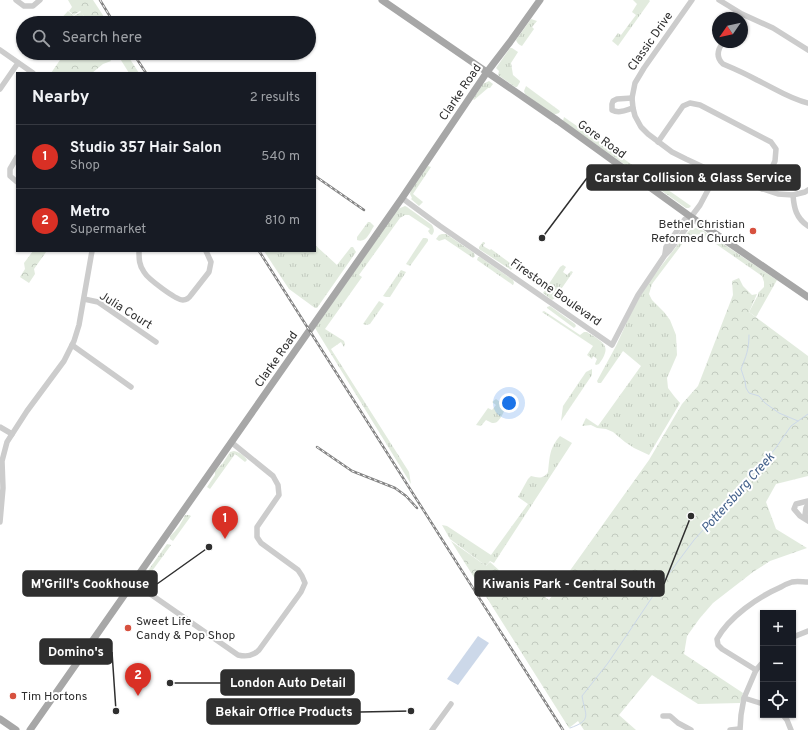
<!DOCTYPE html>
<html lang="en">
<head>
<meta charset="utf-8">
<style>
  body { margin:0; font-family:Overpass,sans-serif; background:#20242c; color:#f1f3f6 }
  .controls { position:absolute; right:12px; bottom:12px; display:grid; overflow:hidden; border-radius:0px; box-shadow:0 1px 3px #0004 }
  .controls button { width:36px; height:36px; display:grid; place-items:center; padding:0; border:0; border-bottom:1px solid #363941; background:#171b24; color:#f1f3f6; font:20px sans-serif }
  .compass { position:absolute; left:712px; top:12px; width:36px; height:36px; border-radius:50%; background:#171b24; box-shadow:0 1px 3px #0004; rotate:236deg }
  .you { position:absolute; left:509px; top:403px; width:14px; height:14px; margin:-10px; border:3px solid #fff; border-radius:50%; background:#1a73e8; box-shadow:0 0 0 6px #1a73e833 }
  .badge { display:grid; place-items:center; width:26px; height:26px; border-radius:50%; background:#d93025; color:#fff; font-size:13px; font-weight:700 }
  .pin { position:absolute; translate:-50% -33px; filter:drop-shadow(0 1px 2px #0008) }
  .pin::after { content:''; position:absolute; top:21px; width:14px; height:12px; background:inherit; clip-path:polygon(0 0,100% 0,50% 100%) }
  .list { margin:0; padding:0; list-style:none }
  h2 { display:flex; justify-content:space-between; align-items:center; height:52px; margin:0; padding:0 16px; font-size:17px }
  h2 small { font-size:13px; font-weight:400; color:#9ea1a6 }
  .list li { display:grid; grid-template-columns:26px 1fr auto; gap:12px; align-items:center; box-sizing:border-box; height:64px; padding:0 16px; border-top:1px solid #363941 }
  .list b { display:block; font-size:15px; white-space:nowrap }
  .list p { margin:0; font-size:13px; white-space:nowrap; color:#9ea1a6 }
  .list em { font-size:13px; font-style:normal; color:#9ea1a6 }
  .icon { flex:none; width:22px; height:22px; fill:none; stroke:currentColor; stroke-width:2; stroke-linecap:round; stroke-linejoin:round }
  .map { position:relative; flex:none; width:808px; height:730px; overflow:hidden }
  .search { position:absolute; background:#171b24; box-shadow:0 1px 3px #0004; left:16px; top:16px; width:300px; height:44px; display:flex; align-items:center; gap:10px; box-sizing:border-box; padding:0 14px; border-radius:22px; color:#9ea1a6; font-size:15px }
  .panel { position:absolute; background:#171b24; box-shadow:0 1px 3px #0004; left:16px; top:72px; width:300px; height:180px; border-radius:0px }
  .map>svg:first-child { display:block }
  .grass { fill:url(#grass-tufts) }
  .forest { fill:url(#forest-crowns) }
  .water { fill:#ccd8e9 }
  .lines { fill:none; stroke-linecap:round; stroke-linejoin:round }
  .stream { stroke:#ccd8e9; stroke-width:1 }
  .minor { stroke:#ccc; stroke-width:5.5 }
  .major { stroke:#a7a7a7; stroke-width:7 }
  .rail-casing { stroke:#848484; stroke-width:2.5 }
  .rail { stroke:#fff; stroke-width:1; stroke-dasharray:3; stroke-linecap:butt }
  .poi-dot { fill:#d7513f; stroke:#fff; stroke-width:1.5 }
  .labels { text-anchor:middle; stroke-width:4; stroke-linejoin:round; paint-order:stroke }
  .street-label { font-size:12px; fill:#2f2f2f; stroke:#fff }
  .poi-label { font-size:12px; fill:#2f2f2f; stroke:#fff; text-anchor:start }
  .water-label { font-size:13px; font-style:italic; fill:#43618b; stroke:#fff }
  .leader { fill:none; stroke:#2f2f2f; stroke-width:1.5 }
  .callout-dot { fill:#2f2f2f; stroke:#fff; stroke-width:1.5 }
  .callout { fill:#2f2f2f; stroke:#2f2f2f; stroke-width:1.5 }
  .callout-label { font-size:13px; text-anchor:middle; font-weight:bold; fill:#fff }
</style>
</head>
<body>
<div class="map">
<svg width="808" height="730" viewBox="0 0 808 730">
  <defs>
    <pattern id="grass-tufts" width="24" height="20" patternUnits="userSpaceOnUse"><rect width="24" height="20" fill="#e2ebde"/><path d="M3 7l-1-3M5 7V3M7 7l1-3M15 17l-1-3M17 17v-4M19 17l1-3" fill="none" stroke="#c2cabf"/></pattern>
    <pattern id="forest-crowns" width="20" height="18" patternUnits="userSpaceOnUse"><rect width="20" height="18" fill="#e2ebde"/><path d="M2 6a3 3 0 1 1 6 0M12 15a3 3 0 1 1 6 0" fill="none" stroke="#c2cabf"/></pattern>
  </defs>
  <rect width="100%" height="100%" fill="#fff"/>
  <!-- grass -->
  <g class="grass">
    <polygon points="633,0 649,0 650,1 618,46 612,41 618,33 621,35 636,15 632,12 637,4"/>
    <path d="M531 19 537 21 532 27 534 29 522 46C519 45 517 43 516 40Z"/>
    <polygon points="510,48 512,48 518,52 511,63 513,75 520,81 520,82 517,87 515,87 498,75 499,71 496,68"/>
    <polygon points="489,81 493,84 490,88 488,88 474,100 473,99 483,84"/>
    <polygon points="526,86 560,111 559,113 553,115 525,94 524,91"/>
    <polygon points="564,117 691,206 689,208 686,208 563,121"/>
    <polygon points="428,166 431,167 413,194 423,202 419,206 411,199 412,198 410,194 411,190"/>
    <path d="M405 206 407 207 432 225C434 229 435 231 432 235L430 234 428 231 430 229 409 215H405L400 218 359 275 362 277 325 329 344 341 345 344 344 347 341 342 331 349 409 472 411 484 315 328 398 209Z"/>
    <path d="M368 222H370L374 226C370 232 366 244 357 240V237Z"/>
    <polygon points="696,228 704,231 777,280 756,317 749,312 758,295 758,293 764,287 764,282 762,276 716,244 700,235 693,234 686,239 652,284 649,294 652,300 664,312 670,320 676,335 677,355 667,378 668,388 674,396 680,403 649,455 634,448 625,442 613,432 606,429 597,428 591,425 582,426 586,418 598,426 641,366 623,351 601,383 598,383 597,381 616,346 630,315 639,298 651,279 687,233 691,229"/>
    <polygon points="442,234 446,234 474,253 475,256 473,258 445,239 439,241 436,239 439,235"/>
    <polygon points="423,238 426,238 428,239 428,241 410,266 406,264"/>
    <polygon points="483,242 484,242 485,243 483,246 490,250 491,249 514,266 511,270 479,249 479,247"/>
    <polygon points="315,245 337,265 351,247 353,247 356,252 317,308 315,308 289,289 281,277 264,251 315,251"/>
    <polygon points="478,257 480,257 513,280 514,283 513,285 477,260"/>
    <polygon points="563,265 566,267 563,272 567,275 571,271 573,272 555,298 552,300 543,293 560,267"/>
    <polygon points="401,270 406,272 390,297 386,297 383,296"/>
    <polygon points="379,301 384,304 370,324 366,325 363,324"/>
    <polygon points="550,306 575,324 576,326 574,328 547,308 547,307"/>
    <path d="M544 311 580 335 584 332H587C594 337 609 343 605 353 604 357 601 361 599 364L596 365 595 364 597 359 593 356 592 359 587 355 593 346 542 312Z"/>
    <polygon points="592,369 592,375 561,421 563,406 586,372"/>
    <path d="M496 399 505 406C505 410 502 417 498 421 496 423 494 423 492 423L486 420 481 426 476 425 488 408 492 410 496 405 492 402Z"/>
    <path d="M560 436 572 443 494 563 490 561 486 566 450 539 442 525 447 526 491 555 528 504 518 497 528 479 531 476C538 478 544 479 548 472 550 456 549 449 560 436Z"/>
    <path d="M234 451C239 452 244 455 247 460L245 462 235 454 210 489 207 487 215 475V471L223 463 230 452Z"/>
    <path d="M185 515H189L191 516 173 541 170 539V536C177 530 181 524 185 515Z"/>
    <polygon points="167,544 171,545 147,578 151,581 149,587 147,588 144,586 142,579"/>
  </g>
  <!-- forest -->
  <g class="forest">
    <polygon points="68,0 93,0 108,23 88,23 82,13 87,23 57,23 68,11 74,16 81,12 80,11 74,15 69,11 72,7"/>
    <polygon points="51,53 107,53 111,61 103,64 92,73 51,73 60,60"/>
    <polygon points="108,53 126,53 139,73 129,73 119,57 113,60"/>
    <polygon points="33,251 45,251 46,252 34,269 35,274 29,283 20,277 25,269 24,263"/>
    <polygon points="739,278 743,286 752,295 757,294 749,312 808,356 808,476 776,484 766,502 776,529 807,548 770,561 753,572 713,603 700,618 687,636 684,654 743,693 740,703 698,704 652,675 619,715 636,730 584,730 578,721 569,728 451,541 486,566 490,562 501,572 510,571 549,600 649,460 682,404 698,386 733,295 732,281"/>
  </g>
  <!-- water -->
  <polygon class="water" points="478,636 489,643 458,685 447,679"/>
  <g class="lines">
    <!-- stream -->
    <g class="stream">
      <path d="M749 335C749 350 746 356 741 369L745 381 746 388 749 393 759 396 765 403 779 413 798 421"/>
      <path d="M570 728C593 720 585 715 582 696L608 663 659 587 694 540 724 507 775 449 791 426 808 414"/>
    </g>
    <!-- minor -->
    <g class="minor">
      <polyline points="16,0 24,6 33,6 40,0"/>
      <polyline points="692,0 644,68 635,83 632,98 633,108 635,116 641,127 648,134 672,152 686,159 716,173 778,194 793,195 805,192 808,190"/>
      <polyline points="719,0 742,14 773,28 808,50"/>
      <path d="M723 42C718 49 715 57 723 64 735 69 746 74 757 80 774 88 790 99 808 103"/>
      <polyline points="0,50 33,73"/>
      <polyline points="0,89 18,63"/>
      <path d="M632 98 617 99 613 101 612 104V110C619 114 626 110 633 108"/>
      <polyline points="658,142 683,106 690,103 700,105 771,142 776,149 775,161 762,189"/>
      <polyline points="17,157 10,169 10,176 17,182"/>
      <path d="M793 195C794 208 796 218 808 226"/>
      <polyline points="402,198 440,226 612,345 638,295 665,255 669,251 690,223 691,217 700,205 708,190 716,173"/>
      <path d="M139 251C139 259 139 265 144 272 148 279 176 300 183 300 187 300 189 298 191 295L209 272 211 262 206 251"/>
      <polyline points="665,254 666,247 685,219 691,217"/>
      <polyline points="84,299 98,302 156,342"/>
      <polyline points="72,345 131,387"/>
      <polyline points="0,427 12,434"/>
      <polyline points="808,501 796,504 794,509 800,516 808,521"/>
      <polyline points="808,504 806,508 805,515 808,519"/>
      <polyline points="0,522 3,488 2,461 7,442 27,411 64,361 74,341 79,325 92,251"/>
      <path d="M133 582 238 655C247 657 253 656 259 650L301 592 305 583 302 576 298 570 261 543 257 537V527L279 495 278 485 273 476 231 442"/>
      <polyline points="793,637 808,631"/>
      <path d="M756 670 722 649 718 645 717 639C729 617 758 597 781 587 784 585 789 583 792 582 797 581 803 582 808 582"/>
      <polyline points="744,698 763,704"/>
      <polyline points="783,715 787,720 791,730"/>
      <polyline points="663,716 670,716 678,723 691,730"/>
      <polyline points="432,730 451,704"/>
      <polyline points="730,730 739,729"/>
      <polyline points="740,730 741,715 744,698 756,670 763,662"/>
    </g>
    <!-- major -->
    <g class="major">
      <polyline points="382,0 558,121 691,217 808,297"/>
      <polyline points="0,719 16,730"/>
      <polyline points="30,730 402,198 487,72 510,42 540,0"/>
    </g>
    <!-- rail casing -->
    <g class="rail-casing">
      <g id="rail">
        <polyline points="100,0 114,23"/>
        <polyline points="133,53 146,73"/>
        <polyline points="315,176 364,210"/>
        <polyline points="259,251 563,730"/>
        <polyline points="317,447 352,471 395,488 406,496 417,508"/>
      </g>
    </g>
    <!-- rail -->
    <use href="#rail" class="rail"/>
  </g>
  <!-- markers -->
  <g class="poi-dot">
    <circle cx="753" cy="231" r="4"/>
    <circle cx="128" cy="628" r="4"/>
    <circle cx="13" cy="696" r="4"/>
  </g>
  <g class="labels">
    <!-- street labels -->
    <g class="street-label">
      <text transform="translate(650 41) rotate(-55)" y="4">Classic Drive</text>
      <text transform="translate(460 92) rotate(-56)" y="4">Clarke Road</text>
      <text transform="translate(602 139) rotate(36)" y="4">Gore Road</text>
      <text transform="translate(556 292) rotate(35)" y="4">Firestone Boulevard</text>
      <text transform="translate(126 310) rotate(32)" y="4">Julia Court</text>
      <text transform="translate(276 359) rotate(-55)" y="4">Clarke Road</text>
    </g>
    <!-- poi labels -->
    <g class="poi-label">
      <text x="745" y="228" text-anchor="end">Bethel Christian<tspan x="745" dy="14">Reformed Church</tspan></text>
      <text x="136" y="625">Sweet Life<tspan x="136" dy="14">Candy &amp; Pop Shop</tspan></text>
      <text x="21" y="700">Tim Hortons</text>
    </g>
    <!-- water labels -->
    <g class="water-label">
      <text transform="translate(737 492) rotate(-48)" y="5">Pottersburg Creek</text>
    </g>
  </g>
  <!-- callouts -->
  <path class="leader" d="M542 238L587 178M691 516L664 584M209 547L157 584M116 711L112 652M170 683L221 683M411 711L360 712"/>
  <g class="callout-dot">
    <circle cx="542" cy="238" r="4"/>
    <circle cx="691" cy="516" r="4"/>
    <circle cx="209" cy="547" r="4"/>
    <circle cx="116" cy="711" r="4"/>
    <circle cx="170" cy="683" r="4"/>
    <circle cx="411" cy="711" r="4"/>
  </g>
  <g class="callout">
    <rect x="587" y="165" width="213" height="25" rx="4"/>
    <rect x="475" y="571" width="189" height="25" rx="4"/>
    <rect x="23" y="571" width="134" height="25" rx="4"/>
    <rect x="40" y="639" width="72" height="25" rx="4"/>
    <rect x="221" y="670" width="133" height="25" rx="4"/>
    <rect x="207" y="699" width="153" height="25" rx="4"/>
  </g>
  <g class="callout-label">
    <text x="693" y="182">Carstar Collision &amp; Glass Service</text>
    <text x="569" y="588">Kiwanis Park - Central South</text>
    <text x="90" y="588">M'Grill's Cookhouse</text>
    <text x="76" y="656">Domino's</text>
    <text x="288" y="687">London Auto Detail</text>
    <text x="284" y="716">Bekair Office Products</text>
  </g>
</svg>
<div class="controls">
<button>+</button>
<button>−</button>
<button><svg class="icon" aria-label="locate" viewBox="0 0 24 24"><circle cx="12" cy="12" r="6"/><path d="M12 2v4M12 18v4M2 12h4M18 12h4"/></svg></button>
</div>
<svg class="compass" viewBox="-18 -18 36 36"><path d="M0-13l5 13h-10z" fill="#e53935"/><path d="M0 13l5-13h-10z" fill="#9ea1a6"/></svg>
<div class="you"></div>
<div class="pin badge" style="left:225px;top:539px">1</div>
<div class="pin badge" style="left:138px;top:696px">2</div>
<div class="search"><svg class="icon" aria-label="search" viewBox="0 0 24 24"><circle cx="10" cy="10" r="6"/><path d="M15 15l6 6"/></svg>Search here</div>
<section class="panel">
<h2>Nearby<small>2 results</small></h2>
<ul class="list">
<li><span class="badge">1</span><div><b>Studio 357 Hair Salon</b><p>Shop</p></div><em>540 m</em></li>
<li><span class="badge">2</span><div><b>Metro</b><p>Supermarket</p></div><em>810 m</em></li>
</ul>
</section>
</div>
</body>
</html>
